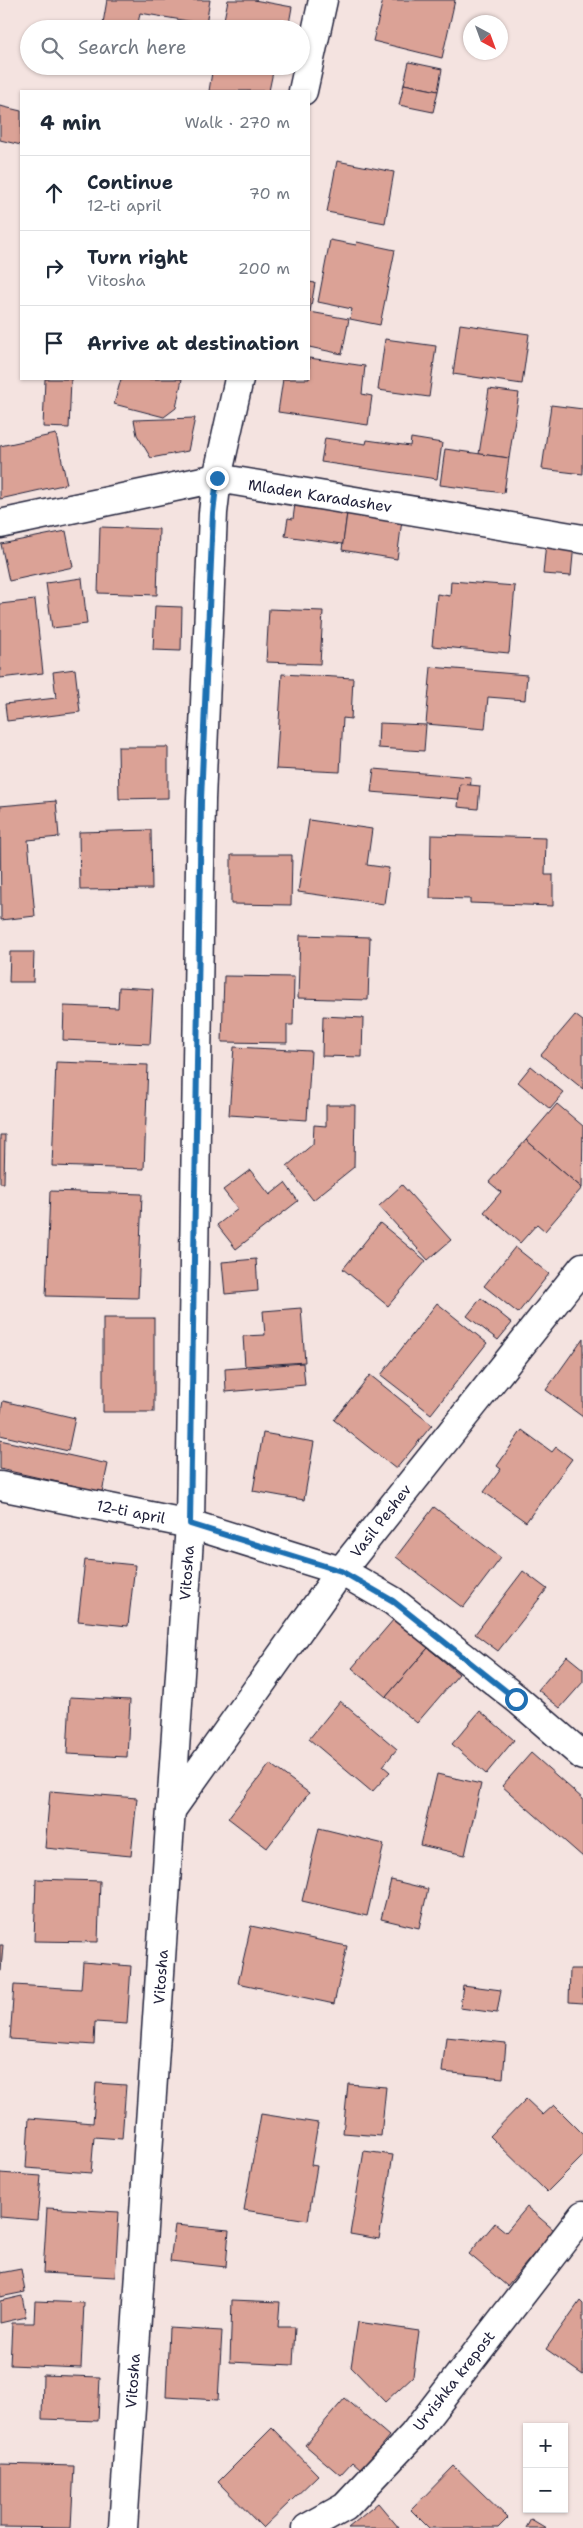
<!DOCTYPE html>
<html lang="en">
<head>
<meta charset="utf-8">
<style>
  body { margin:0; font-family:"Shantell Sans",sans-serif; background:#f6f6f7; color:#1f2937 }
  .controls { position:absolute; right:15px; bottom:15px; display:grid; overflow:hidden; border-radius:0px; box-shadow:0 1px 4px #0004 }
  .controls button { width:45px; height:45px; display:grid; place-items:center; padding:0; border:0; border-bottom:1px solid #e0e1e3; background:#fff; color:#1f2937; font:25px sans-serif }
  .compass { position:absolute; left:463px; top:15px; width:45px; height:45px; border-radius:50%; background:#fff; box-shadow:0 1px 4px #0004; rotate:139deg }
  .stop { position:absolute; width:15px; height:15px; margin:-11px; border:4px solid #1f6fb2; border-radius:50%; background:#fff }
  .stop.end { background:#1f6fb2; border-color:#fff; box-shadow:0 1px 5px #0008 }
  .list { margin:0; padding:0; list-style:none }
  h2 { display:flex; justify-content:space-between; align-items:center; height:65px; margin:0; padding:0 20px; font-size:21px }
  h2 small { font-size:16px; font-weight:400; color:#747a83 }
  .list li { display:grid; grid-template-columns:32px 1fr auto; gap:15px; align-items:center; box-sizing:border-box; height:75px; padding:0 20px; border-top:1px solid #e0e1e3 }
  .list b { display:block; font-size:19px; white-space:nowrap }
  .list p { margin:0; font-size:16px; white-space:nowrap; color:#747a83 }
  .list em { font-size:16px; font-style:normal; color:#747a83 }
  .icon { flex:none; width:28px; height:28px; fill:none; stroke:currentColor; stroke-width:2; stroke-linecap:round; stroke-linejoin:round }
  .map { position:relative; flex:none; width:583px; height:2528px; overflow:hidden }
  .search { position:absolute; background:#fff; box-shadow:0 1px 4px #0004; left:20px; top:20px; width:290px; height:55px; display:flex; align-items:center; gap:12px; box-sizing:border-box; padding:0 18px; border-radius:28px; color:#747a83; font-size:19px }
  .panel { position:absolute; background:#fff; box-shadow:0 1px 4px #0004; left:20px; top:90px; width:290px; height:290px; border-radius:0px }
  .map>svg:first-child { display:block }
  .building { fill:#dba296; stroke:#22223b }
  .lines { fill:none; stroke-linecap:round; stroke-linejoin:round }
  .minor-casing { stroke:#22223b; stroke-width:31 }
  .minor { stroke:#fff; stroke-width:28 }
  .route { stroke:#1f6fb2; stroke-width:6 }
  .labels { text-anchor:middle; stroke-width:4; stroke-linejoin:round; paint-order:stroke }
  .street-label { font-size:15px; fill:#22223b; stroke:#fff }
</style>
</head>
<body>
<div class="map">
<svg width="583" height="2528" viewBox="0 0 583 2528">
  <rect width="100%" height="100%" fill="#f4e3e0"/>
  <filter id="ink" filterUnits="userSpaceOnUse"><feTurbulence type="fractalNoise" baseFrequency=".02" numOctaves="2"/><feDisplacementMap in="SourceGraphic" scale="10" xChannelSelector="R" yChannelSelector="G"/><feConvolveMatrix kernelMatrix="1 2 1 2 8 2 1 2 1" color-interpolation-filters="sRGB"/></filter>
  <g filter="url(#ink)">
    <!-- building -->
    <g class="building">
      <polygon points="107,0 210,0 206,24 140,13 137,29 102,29"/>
      <polygon points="228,0 254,0 292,7 288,29 222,29"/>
      <polygon points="383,0 455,0 442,58 373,41"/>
      <polygon points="409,62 442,69 438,91 404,84"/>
      <polygon points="213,66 274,67 269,91 209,91"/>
      <polygon points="404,84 438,91 433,112 399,105"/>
      <polygon points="0,106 21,111 21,145 0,140"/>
      <polygon points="337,161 394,172 385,223 327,212"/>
      <polygon points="330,240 356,245 357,242 395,250 380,325 350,319 352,309 318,302"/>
      <polygon points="309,282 315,283 310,312 349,319 342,354 309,347"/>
      <polygon points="460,324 529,334 522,384 453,374"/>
      <polygon points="385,339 436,346 429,397 378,390"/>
      <polygon points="309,358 365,366 362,394 372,396 368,425 278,412 283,379 309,379"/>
      <polygon points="45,379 71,379 69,428 43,427"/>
      <polygon points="121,379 182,379 176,408 164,417 114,404"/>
      <polygon points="489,389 519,393 509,458 479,454"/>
      <polygon points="551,405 583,409 583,474 542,469"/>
      <polygon points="195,418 188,451 151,458 137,435 134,420"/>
      <polygon points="56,434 67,484 0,499 0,446"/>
      <polygon points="325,438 366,444 367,440 410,446 411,438 442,443 437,479 321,462"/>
      <polygon points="445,449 509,458 504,493 440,485"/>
      <polygon points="295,504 347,513 343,544 285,536 288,518 293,519"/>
      <polygon points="347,513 402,520 397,559 342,550"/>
      <polygon points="100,527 159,529 157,595 98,593"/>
      <polygon points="66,531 73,567 9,581 1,544"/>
      <polygon points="546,542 574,544 571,576 543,574"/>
      <polygon points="82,578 87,624 52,628 46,583"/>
      <polygon points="451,581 515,586 509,653 432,646 437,594 450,596"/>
      <polygon points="35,600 43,673 0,678 0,604"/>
      <polygon points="155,606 182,607 181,651 153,650"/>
      <polygon points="269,609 323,611 320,664 266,662"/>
      <polygon points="431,667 527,675 525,700 488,697 485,729 426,724"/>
      <polygon points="75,669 80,712 7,721 5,704 56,698 53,672"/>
      <polygon points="282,674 353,678 351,719 343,718 340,772 276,769"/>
      <polygon points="379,723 426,725 424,751 378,748"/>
      <polygon points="118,747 168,747 168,798 119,799"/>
      <polygon points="374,769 471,777 470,800 371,792"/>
      <polygon points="460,784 480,786 478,809 458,807"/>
      <polygon points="56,801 59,837 28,840 35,916 1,920 0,806"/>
      <polygon points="309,820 372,829 367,865 389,868 384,904 298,892"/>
      <polygon points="151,830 152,889 80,890 79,832"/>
      <polygon points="431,835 546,838 545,875 553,875 553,906 470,903 470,899 430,898"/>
      <polygon points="231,855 292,855 291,905 231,904"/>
      <polygon points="300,935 370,937 368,1000 298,998"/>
      <polygon points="10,952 34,952 33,982 9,982"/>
      <polygon points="224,976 294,977 293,1025 287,1025 287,1043 222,1042"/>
      <polygon points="119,987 153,989 150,1044 63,1040 64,1006 118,1008"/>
      <polygon points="575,1015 583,1021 583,1089 541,1055"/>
      <polygon points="323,1016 363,1018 362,1057 322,1056"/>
      <polygon points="234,1047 311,1051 307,1120 229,1115"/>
      <polygon points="56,1062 148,1065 144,1169 52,1166"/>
      <polygon points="531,1066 564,1093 550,1109 518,1082"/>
      <polygon points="557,1104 583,1126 582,1188 526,1140"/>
      <polygon points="326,1105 355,1105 354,1167 313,1200 287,1166 313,1144 314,1125 326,1126"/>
      <polygon points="0,1135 5,1135 4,1183 0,1183"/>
      <polygon points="526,1140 582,1188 545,1231 537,1224 520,1243 484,1212 501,1192 489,1182"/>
      <polygon points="250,1170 270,1195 285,1183 298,1201 236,1249 217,1225 238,1209 223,1190"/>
      <polygon points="402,1185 451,1240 428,1260 379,1206"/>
      <polygon points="50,1191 142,1194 138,1298 46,1296"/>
      <polygon points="380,1223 426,1261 388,1306 343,1269"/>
      <polygon points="515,1247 549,1274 518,1313 484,1286"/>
      <polygon points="256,1259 258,1291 225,1294 222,1262"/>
      <polygon points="481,1298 512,1323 498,1340 467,1316"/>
      <polygon points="437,1303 487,1343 431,1414 381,1375"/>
      <polygon points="301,1308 305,1362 245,1366 243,1336 265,1335 263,1311"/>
      <rect x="103" y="1318" width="51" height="94"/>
      <polygon points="583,1338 583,1417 546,1390"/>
      <polygon points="303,1363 305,1385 226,1392 225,1369"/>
      <polygon points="370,1375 432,1425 396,1469 334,1420"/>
      <polygon points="3,1401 75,1418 68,1451 0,1435 0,1417"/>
      <polygon points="522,1430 552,1452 556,1447 572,1459 526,1522 484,1492 501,1469 497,1466"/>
      <polygon points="263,1433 314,1442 304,1500 253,1491"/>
      <polygon points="0,1440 108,1464 102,1492 0,1469"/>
      <polygon points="434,1507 501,1558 463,1608 396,1557"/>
      <polygon points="85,1560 135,1565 128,1626 78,1621"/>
      <polygon points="523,1571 547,1589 498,1651 475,1634"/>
      <polygon points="394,1619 428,1648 386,1697 352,1668"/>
      <polygon points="428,1648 459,1674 417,1723 386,1697"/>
      <polygon points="567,1656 583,1669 583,1682 560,1708 538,1690"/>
      <polygon points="70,1697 130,1700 127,1757 67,1754"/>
      <polygon points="340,1701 397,1749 383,1766 390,1772 372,1792 309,1739"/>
      <polygon points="480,1711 514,1740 486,1774 452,1744"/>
      <polygon points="531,1753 583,1799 583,1857 502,1786"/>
      <polygon points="270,1764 309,1793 267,1848 228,1818"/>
      <polygon points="437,1774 481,1784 465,1855 420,1845"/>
      <polygon points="50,1791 137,1798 131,1856 45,1848"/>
      <polygon points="319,1828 384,1844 367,1916 302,1901"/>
      <polygon points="36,1879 100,1881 98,1942 34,1941"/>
      <polygon points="391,1880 428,1889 419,1928 381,1919"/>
      <polygon points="251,1926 347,1946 334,2004 238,1983"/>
      <polygon points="0,1945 3,1945 1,1971 0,1971"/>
      <polygon points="83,1962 131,1966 127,2024 95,2022 94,2045 10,2039 14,1985 81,1989"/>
      <polygon points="570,1969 583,1969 583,2003 569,2002"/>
      <polygon points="463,1985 501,1990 497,2013 460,2008"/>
      <polygon points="446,2037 506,2043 503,2078 442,2072"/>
      <polygon points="96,2083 126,2085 122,2139 94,2137 91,2173 26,2168 29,2118 93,2123"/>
      <polygon points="348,2084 386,2087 381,2136 343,2133"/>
      <polygon points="526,2099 543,2115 554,2105 583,2134 583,2156 547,2192 490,2136"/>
      <polygon points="261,2114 318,2123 311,2165 317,2166 308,2220 244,2210"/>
      <polygon points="364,2151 393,2155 379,2239 350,2234"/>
      <polygon points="0,2173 41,2176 37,2220 0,2217"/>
      <polygon points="527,2207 554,2230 507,2286 469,2254 495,2223 506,2232"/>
      <polygon points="47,2208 119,2212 115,2277 43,2273"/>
      <polygon points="175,2225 229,2230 226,2267 170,2261"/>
      <polygon points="21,2269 25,2292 0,2297 0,2273"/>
      <polygon points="22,2296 26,2317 0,2323 0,2301"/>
      <polygon points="232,2300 280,2302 278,2327 295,2327 293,2365 230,2362"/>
      <polygon points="35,2301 84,2303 81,2368 10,2365 12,2323 34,2323"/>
      <polygon points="580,2301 583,2304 583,2375 546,2349"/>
      <polygon points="358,2322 419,2331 413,2376 385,2402 351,2367"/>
      <polygon points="169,2328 222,2331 218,2400 166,2397"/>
      <polygon points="43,2375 100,2377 98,2421 42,2419"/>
      <polygon points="345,2398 389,2436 361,2470 352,2462 340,2475 305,2445"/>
      <polygon points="272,2428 318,2475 263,2528 218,2482"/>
      <polygon points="0,2464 74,2466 71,2528 0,2527"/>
      <polygon points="454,2466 508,2518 498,2528 429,2528 411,2510"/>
      <polygon points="378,2503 399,2528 348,2528"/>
      <polygon points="531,2519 546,2528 526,2528"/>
    </g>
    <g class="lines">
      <!-- minor casing -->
      <g class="minor-casing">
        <g id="minor">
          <polyline points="303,91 323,0"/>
          <polyline points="0,524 217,478 583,539"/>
          <polyline points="0,1486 190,1524 341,1571 393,1601 517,1699 583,1756"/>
          <polyline points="172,1809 341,1571 583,1267"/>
          <polyline points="123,2528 190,1524 201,800 213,513 217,478 239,379"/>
          <polyline points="307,2528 345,2507 413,2435 583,2215"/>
        </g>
      </g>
      <!-- minor -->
      <use href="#minor" class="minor"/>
    </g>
  </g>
  <g class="lines" filter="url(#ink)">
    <!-- route -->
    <polyline class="route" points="217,478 213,513 201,800 190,1524 341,1571 393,1601 516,1699"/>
  </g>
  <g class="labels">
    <!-- street labels -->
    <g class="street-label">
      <text transform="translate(320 496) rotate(9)" y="5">Mladen Karadashev</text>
      <text transform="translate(131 1512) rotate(11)" y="5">12-ti april</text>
      <text transform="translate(381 1521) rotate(-52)" y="5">Vasil Peshev</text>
      <text transform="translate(187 1573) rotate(-86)" y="5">Vitosha</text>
      <text transform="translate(161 1977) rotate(-86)" y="5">Vitosha</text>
      <text transform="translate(133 2381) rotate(-86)" y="5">Vitosha</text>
      <text transform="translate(454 2381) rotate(-52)" y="5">Urvishka krepost</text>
    </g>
  </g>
</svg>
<div class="controls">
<button>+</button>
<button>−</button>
</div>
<svg class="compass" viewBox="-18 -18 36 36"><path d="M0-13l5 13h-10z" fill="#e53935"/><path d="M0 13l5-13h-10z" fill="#747a83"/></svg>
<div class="stop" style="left:516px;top:1699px"></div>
<div class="stop end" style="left:217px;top:478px"></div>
<div class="search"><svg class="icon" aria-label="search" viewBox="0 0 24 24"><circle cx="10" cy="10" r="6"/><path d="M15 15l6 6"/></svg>Search here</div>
<section class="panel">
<h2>4 min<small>Walk · 270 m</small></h2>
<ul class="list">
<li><svg class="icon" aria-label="ahead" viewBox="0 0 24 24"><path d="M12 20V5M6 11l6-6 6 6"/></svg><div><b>Continue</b><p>12-ti april</p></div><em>70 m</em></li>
<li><svg class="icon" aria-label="right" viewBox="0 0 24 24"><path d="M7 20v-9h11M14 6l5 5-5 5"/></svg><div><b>Turn right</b><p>Vitosha</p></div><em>200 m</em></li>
<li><svg class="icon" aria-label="arrive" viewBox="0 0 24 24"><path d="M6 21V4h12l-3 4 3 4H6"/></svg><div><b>Arrive at destination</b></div></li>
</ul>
</section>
</div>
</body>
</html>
